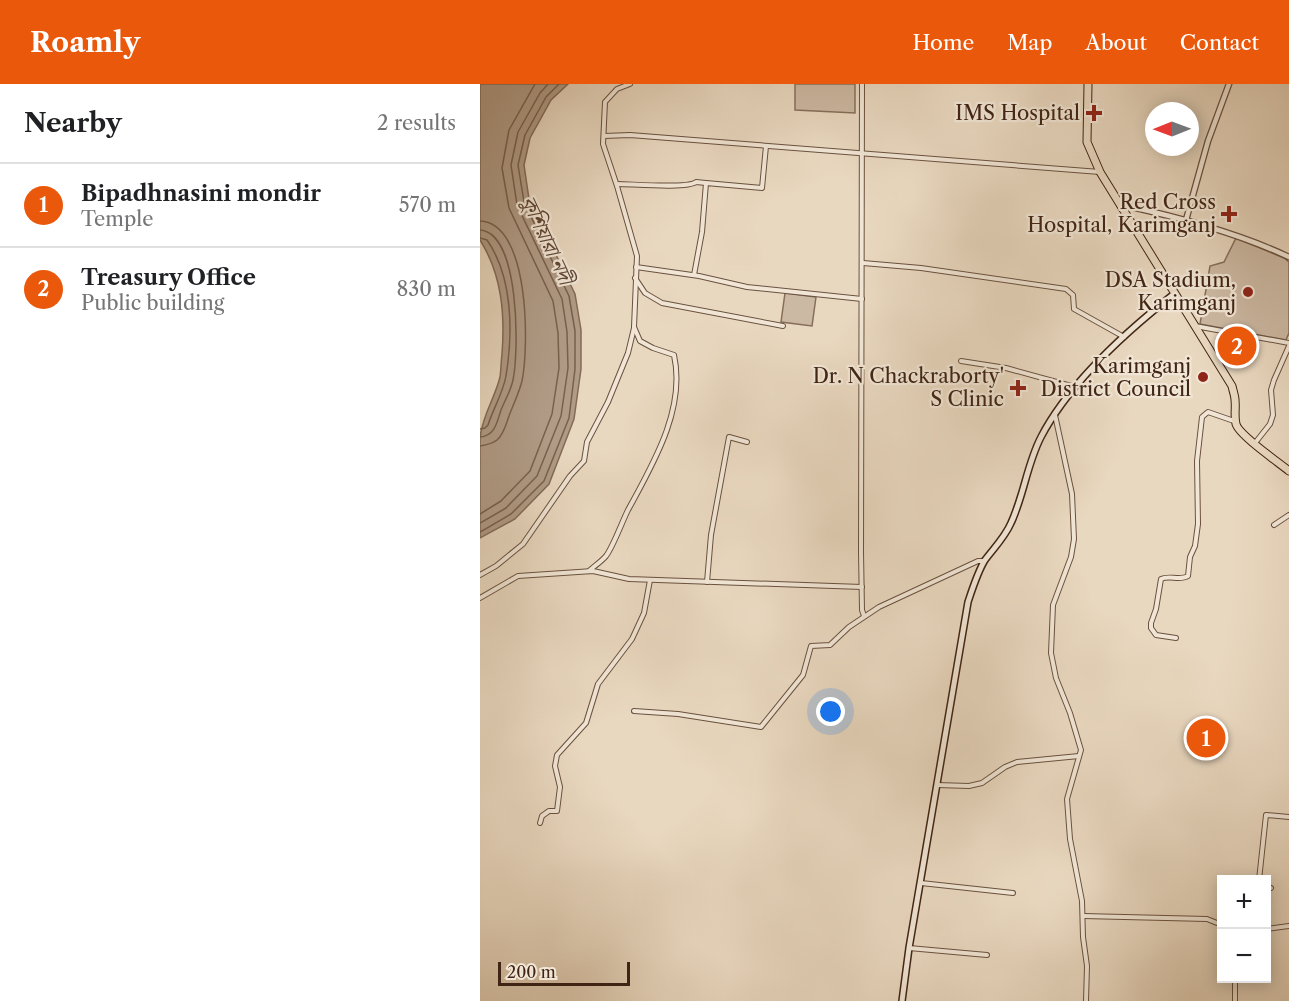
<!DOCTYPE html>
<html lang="en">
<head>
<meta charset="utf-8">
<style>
  body { margin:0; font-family:"Libre Caslon Text","Noto Serif Bengali",serif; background:#f2f2f2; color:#202124 }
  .controls { position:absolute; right:18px; bottom:18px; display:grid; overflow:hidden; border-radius:0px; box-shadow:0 3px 15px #0003 }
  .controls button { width:54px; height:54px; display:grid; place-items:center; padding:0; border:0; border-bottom:2px solid #e0e0e0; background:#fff; color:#202124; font:30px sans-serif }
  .compass { position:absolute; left:665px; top:18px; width:54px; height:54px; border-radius:50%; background:#fff; box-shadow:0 3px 15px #0003; rotate:269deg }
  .scale { position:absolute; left:18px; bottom:15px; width:132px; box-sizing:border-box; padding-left:6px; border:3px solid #402414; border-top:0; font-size:16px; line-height:21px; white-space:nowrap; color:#402414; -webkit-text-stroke:4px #f1e6d6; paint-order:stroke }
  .you { position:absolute; left:351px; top:628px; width:21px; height:21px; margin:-15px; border:4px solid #fff; border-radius:50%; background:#1a73e8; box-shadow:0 0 0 9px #1a73e833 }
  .badge { display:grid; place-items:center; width:39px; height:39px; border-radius:50%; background:#ea580c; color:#fff; font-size:20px; font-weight:700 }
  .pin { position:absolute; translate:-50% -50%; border:3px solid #fff; box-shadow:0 2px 6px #0006 }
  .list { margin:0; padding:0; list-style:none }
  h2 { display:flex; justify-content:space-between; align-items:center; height:78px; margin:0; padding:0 24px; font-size:26px }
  h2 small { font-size:20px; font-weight:400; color:#757577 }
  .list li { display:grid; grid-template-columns:39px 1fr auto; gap:18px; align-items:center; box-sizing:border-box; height:84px; padding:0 24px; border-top:2px solid #e0e0e0 }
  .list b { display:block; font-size:22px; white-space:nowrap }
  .list p { margin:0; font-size:20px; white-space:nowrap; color:#757577 }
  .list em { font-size:20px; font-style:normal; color:#757577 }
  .map { position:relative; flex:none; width:809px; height:917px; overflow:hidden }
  header { display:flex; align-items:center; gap:36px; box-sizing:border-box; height:84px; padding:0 30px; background:#ea580c; color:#fff }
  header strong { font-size:28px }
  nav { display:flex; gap:33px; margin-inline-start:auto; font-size:21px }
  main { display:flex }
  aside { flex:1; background:#fff }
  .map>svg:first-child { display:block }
  .green { fill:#ccb9a3; stroke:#866e5c; stroke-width:1.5 }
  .water { fill:#b09b86; stroke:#836b58; stroke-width:1.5 }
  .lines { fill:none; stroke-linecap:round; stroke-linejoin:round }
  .shore { stroke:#78604d; stroke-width:1.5 }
  .minor-casing { stroke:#6a513f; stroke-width:6 }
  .tertiary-casing { stroke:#6a513f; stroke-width:7 }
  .secondary-casing { stroke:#402414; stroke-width:8 }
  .trunk-casing { stroke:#402414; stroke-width:9 }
  .minor { stroke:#f1e6d6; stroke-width:4 }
  .tertiary { stroke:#f1e6d6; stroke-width:4.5 }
  .secondary { stroke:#f1e6d6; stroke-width:5 }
  .trunk { stroke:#e9d8c0; stroke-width:7 }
  .poi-dot { fill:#8f2418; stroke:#f1e6d6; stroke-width:2 }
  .labels { text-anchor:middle; stroke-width:4.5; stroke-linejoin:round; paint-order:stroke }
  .poi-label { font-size:20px; fill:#402414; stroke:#f1e6d6; text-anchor:end }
  .water-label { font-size:21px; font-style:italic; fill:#624836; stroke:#f1e6d6 }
</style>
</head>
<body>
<header>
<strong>Roamly</strong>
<nav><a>Home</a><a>Map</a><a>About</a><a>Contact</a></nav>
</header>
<main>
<aside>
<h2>Nearby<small>2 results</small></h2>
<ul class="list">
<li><span class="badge">1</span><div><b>Bipadhnasini mondir</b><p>Temple</p></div><em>570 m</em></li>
<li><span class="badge">2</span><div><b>Treasury Office</b><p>Public building</p></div><em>830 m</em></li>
</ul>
</aside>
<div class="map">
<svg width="809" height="917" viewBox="0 0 809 917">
  <rect width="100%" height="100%" fill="#e9d8c0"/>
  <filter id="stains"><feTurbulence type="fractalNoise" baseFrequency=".00333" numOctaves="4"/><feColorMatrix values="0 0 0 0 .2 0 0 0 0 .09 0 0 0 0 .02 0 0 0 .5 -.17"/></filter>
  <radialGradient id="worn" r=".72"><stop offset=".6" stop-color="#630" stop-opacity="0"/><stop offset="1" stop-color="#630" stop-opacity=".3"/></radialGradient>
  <!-- green -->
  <g class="green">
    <polygon points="315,0 375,0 375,29 315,26"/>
    <polygon points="756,154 804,174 809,178 809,249 806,256 720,240 730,182 744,178"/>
    <polygon points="305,209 336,213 332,242 301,238"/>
  </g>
  <!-- water -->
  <path class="water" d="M0 0H88L71 16 60 36 50 54 44 81 49 115 95 210 101 246V285L94 335 69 400 35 435 0 454C0 421 0 387 0 354 2 332 15 314 20 293 21 286 21 278 22 270 25 230 22 191 0 156Z"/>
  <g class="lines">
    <!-- shore -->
    <g class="shore">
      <path d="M0 137C50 139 49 263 42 297 39 309 33 321 29 332 26 340 24 350 17 356 12 360 6 361 0 362"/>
      <path d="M0 146C40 149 39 267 33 296 31 306 25 316 21 326 17 338 15 352 0 353"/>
      <path d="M0 154 7 156C33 193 33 249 26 292 23 309 13 325 8 341L5 344 0 345"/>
      <polyline points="0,430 21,417 50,387 72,330 79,284 78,249 73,217 29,124 22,84 29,46 55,0"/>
      <polyline points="0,439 26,424 57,392 81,332 88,284 87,248 82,215 37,121 31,81 38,48 60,9 68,0"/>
      <polyline points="0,448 31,430 64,397 89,334 95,285 95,247 89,212 44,118 38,81 45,51 66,13 79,0"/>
    </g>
    <!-- minor casing -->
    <g class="minor-casing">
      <g id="minor">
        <polyline points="382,0 381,468 382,526 384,532"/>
        <polyline points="124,52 150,51 620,88"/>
        <path d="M137 100C152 100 207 105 216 98L226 99"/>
        <polyline points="383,179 441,184 586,205 593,211 594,225 644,253"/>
        <polyline points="156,183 219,192 267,203 382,215"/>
        <polyline points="214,191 222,148 226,99 282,104 286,62"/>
        <polyline points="155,194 165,209 182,219 303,242"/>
        <polyline points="715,242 809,259"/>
        <polyline points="481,277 526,284 595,303"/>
        <polyline points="575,331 592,410 594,455 591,473 573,521 571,569 576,594 590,629 601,666 587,715 590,755 602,817 603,853 607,882 606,917"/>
        <polyline points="775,359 790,340 793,331 791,306 794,296 809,262"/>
        <polyline points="794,441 809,431"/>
        <path d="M109 487C114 482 121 478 126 472 133 463 142 438 148 426 173 380 206 325 194 271L173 264 160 257 154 243 157 172 137 102 123 60 125 18 137 5 150 0"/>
        <polyline points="0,491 16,482 43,460 90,392 104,377 107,358 128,318 148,269 154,244"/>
        <polyline points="227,498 231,451 249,353 267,358"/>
        <polyline points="0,514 38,492 113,487 149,495 382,503"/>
        <path d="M696 554 676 551 671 544V539L676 525 681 495C689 491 700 497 708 492L710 473 715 462 718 440 717 377 722 333 728 328 754 337"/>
        <polyline points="154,627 198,630 281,643 323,591 331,562 350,561 369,543 399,523 498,477 504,477"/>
        <polyline points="457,701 489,702 502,699 525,683 537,678 599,672"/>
        <polyline points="60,739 62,732 69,727 77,727 80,703 75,682 77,671 106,639 118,600 152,555 164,529 170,496"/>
        <polyline points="779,796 786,731 809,733"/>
        <polyline points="441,799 533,809"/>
        <polyline points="786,802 791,804"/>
        <polyline points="603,832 727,835 742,841"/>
        <polyline points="786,845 809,842"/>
        <polyline points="429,864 507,871"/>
        <polyline points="755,894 755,917"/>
      </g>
    </g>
    <!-- tertiary casing -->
    <g class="tertiary-casing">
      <g id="tertiary">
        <path d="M644 124 647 122C702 134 758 149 809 173"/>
        <polyline points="706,136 728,57 749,0"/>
      </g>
    </g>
    <!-- secondary casing -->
    <g class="secondary-casing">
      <path id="secondary" d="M422 917 429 864 488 518C492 506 498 487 505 476 514 464 525 453 531 439 544 411 547 380 561 353 589 299 647 247 694 210"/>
    </g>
    <!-- trunk casing -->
    <g class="trunk-casing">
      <path id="trunk" d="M608 0 607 58 620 88 752 302C753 307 755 312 755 316 756 324 754 332 756 340 759 351 798 378 809 387"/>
    </g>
    <!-- minor -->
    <use href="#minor" class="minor"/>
    <!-- tertiary -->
    <use href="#tertiary" class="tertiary"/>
    <!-- secondary -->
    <use href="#secondary" class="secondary"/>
    <!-- trunk -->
    <use href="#trunk" class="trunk"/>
  </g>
  <!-- markers -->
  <g class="poi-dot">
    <path d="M611 20h6v6h6v6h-6v6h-6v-6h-6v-6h6z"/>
    <path d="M746 121h6v6h6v6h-6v6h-6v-6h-6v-6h6z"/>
    <circle cx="768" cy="208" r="6"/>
    <circle cx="723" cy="293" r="6"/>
    <path d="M535 295h6v6h6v6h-6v6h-6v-6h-6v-6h6z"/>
  </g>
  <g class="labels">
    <!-- poi labels -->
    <g class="poi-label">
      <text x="600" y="36">IMS Hospital</text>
      <text x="736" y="125">Red Cross<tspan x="736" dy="23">Hospital, Karimganj</tspan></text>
      <text x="756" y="203">DSA Stadium,<tspan x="756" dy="23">Karimganj</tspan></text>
      <text x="711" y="289">Karimganj<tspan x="711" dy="23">District Council</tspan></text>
      <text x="524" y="299">Dr. N Chackraborty'<tspan x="524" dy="23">S Clinic</tspan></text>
    </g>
    <!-- water labels -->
    <g class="water-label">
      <text transform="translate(67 156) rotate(65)" y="7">কুশিয়ারা নদী</text>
    </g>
  </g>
  <rect width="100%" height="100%" filter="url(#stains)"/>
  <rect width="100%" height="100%" fill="url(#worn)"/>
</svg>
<div class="controls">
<button>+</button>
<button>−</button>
</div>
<svg class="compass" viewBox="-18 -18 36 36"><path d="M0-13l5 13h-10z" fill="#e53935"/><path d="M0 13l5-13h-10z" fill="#757577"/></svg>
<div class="scale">200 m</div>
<div class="you"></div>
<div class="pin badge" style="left:726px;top:654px">1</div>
<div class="pin badge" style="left:757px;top:262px">2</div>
</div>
</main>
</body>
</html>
